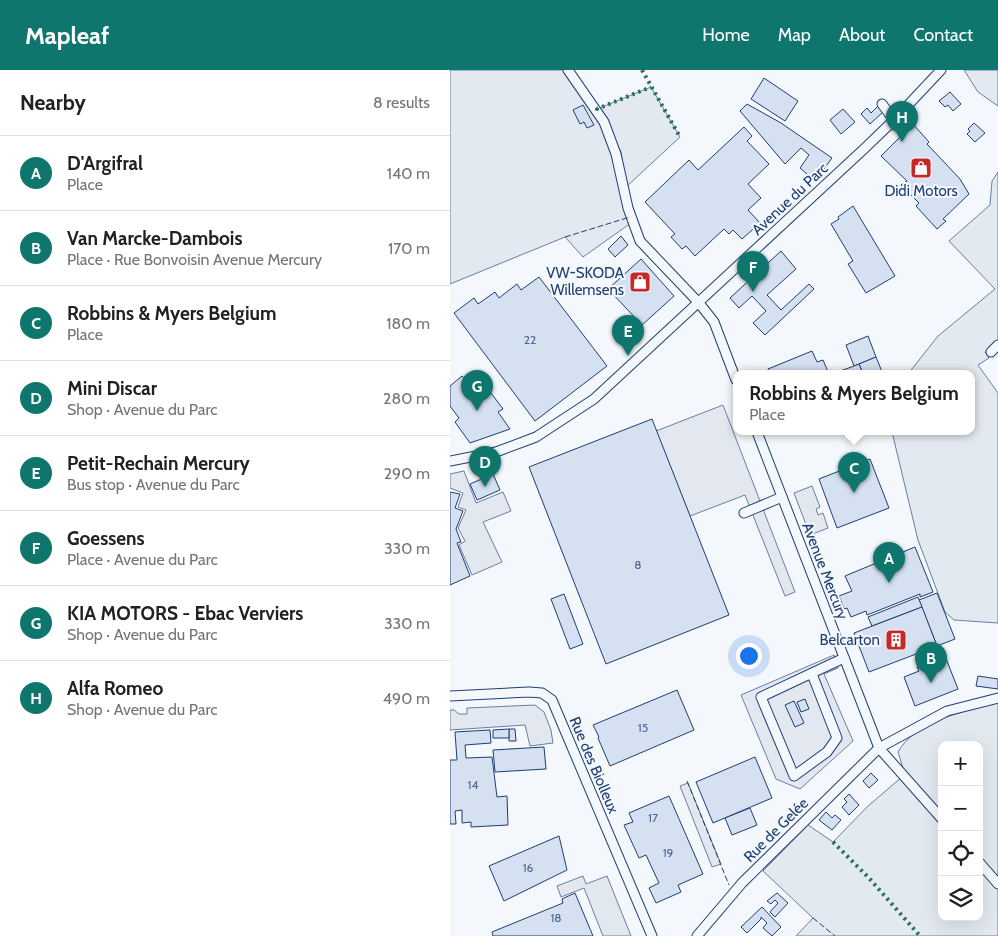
<!DOCTYPE html>
<html lang="en">
<head>
<meta charset="utf-8">
<style>
  body { margin:0; font-family:Cabin,sans-serif; background:#f6f6f6; color:#202124 }
  .controls { position:absolute; right:15px; bottom:15px; display:grid; overflow:hidden; border-radius:10px; box-shadow:0 5px 20px #0002 }
  .controls button { width:45px; height:45px; display:grid; place-items:center; padding:0; border:0; border-bottom:1px solid #e0e0e0; background:#fff; color:#202124; font:25px sans-serif }
  .you { position:absolute; left:298px; top:585px; width:18px; height:18px; margin:-12px; border:4px solid #fff; border-radius:50%; background:#1a73e8; box-shadow:0 0 0 8px #1a73e833 }
  .badge { display:grid; place-items:center; width:32px; height:32px; border-radius:50%; background:#0f766e; color:#fff; font-size:16px; font-weight:700 }
  .pin { position:absolute; translate:-50% -41px; filter:drop-shadow(0 1px 2px #0008) }
  .pin::after { content:''; position:absolute; top:26px; width:18px; height:15px; background:inherit; clip-path:polygon(0 0,100% 0,50% 100%) }
  .popup { position:absolute; left:283px; top:300px; width:242px; height:65px; box-sizing:border-box; display:grid; place-content:center; border-radius:10px; background:#fff; filter:drop-shadow(0 1px 4px #0005); font-size:16px; white-space:nowrap; color:#757577 }
  .popup b { font-size:19px; color:#202124 }
  .popup::after { content:''; position:absolute; left:50%; top:100%; margin-left:-10px; border:10px solid transparent; border-top-color:#fff }
  .list { margin:0; padding:0; list-style:none }
  h2 { display:flex; justify-content:space-between; align-items:center; height:65px; margin:0; padding:0 20px; font-size:21px }
  h2 small { font-size:16px; font-weight:400; color:#757577 }
  .list li { display:grid; grid-template-columns:32px 1fr auto; gap:15px; align-items:center; box-sizing:border-box; height:75px; padding:0 20px; border-top:1px solid #e0e0e0 }
  .list b { display:block; font-size:19px; white-space:nowrap }
  .list p { margin:0; font-size:16px; white-space:nowrap; color:#757577 }
  .list em { font-size:16px; font-style:normal; color:#757577 }
  .icon { flex:none; width:28px; height:28px; fill:none; stroke:currentColor; stroke-width:2; stroke-linecap:round; stroke-linejoin:round }
  .map { position:relative; flex:none; width:548px; height:866px; overflow:hidden }
  header { display:flex; align-items:center; gap:30px; box-sizing:border-box; height:70px; padding:0 25px; background:#0f766e; color:#fff }
  header strong { font-size:24px }
  nav { display:flex; gap:28px; margin-inline-start:auto; font-size:18px }
  main { display:flex }
  aside { flex:1; background:#fff }
  .map>svg:first-child { display:block }
  .green { fill:#e3e9f0; stroke:#687fa3 }
  .parking { fill:#e3e8f0; stroke:#687fa3 }
  .building { fill:#d5e0f0; stroke:#1d3f73 }
  .lines { fill:none; stroke-linecap:round; stroke-linejoin:round }
  .minor-casing { stroke:#1d3f73; stroke-width:11 }
  .minor { stroke:#f4f7fb; stroke-width:9 }
  .hedge { stroke:#2c6c60; stroke-width:4; stroke-dasharray:2.5 4; stroke-linecap:butt }
  .fence { stroke:#1d3f73; stroke-width:1; stroke-dasharray:6 2.5; stroke-linecap:butt }
  .labels { text-anchor:middle; stroke-width:4; stroke-linejoin:round; paint-order:stroke }
  .number-label { font-size:12px; fill:#4b6792 }
  .poi-label { font-size:15px; fill:#1d3f73; stroke:#f4f7fb; text-anchor:end }
  .street-label { font-size:15px; fill:#1d3f73; stroke:#f4f7fb }
</style>
</head>
<body>
<header>
<strong>Mapleaf</strong>
<nav><a>Home</a><a>Map</a><a>About</a><a>Contact</a></nav>
</header>
<main>
<aside>
<h2>Nearby<small>8 results</small></h2>
<ul class="list">
<li><span class="badge">A</span><div><b>D'Argifral</b><p>Place</p></div><em>140 m</em></li>
<li><span class="badge">B</span><div><b>Van Marcke-Dambois</b><p>Place · Rue Bonvoisin Avenue Mercury</p></div><em>170 m</em></li>
<li><span class="badge">C</span><div><b>Robbins &amp; Myers Belgium</b><p>Place</p></div><em>180 m</em></li>
<li><span class="badge">D</span><div><b>Mini Discar</b><p>Shop · Avenue du Parc</p></div><em>280 m</em></li>
<li><span class="badge">E</span><div><b>Petit-Rechain Mercury</b><p>Bus stop · Avenue du Parc</p></div><em>290 m</em></li>
<li><span class="badge">F</span><div><b>Goessens</b><p>Place · Avenue du Parc</p></div><em>330 m</em></li>
<li><span class="badge">G</span><div><b>KIA MOTORS - Ebac Verviers</b><p>Shop · Avenue du Parc</p></div><em>330 m</em></li>
<li><span class="badge">H</span><div><b>Alfa Romeo</b><p>Shop · Avenue du Parc</p></div><em>490 m</em></li>
</ul>
</aside>
<div class="map">
<svg width="548" height="866" viewBox="0 0 548 866">
  <rect width="100%" height="100%" fill="#f4f7fb"/>
  <!-- green -->
  <g class="green">
    <polygon points="0,0 116,0 148,45 169,93 181,153 133,187 115,167 0,214"/>
    <polygon points="514,0 548,0 548,36 528,22"/>
    <polygon points="201,17 230,67 176,117 171,82 147,39"/>
    <polygon points="548,102 548,272 535,282 539,288 528,295 548,323 548,553 504,550 495,542 468,470 442,362 522,362 522,304 458,304 488,266 545,219 499,171 540,135 542,111"/>
    <path d="M548 632V809L529 787V675H492V743L453 698 448 682C465 651 516 641 548 632Z"/>
    <polygon points="452,707 492,753 492,847 529,847 529,796 548,818 548,866 346,866 363,848 313,801 358,755 383,772 418,736"/>
  </g>
  <!-- parking -->
  <g class="parking">
    <polygon points="273,335 345,522 335,526 295,425 240,446 206,361"/>
    <polygon points="14,401 26,433 53,422 61,441 33,452 52,492 22,505 9,475 15,471 8,458 16,440 8,437 13,423 0,418 0,404"/>
    <polygon points="362,416 370,437 366,439 368,445 373,443 378,458 360,465 344,423"/>
    <polygon points="384,585 388,598 374,604 403,671 350,719 326,709 291,625"/>
    <polygon points="85,635 94,642 101,660 103,673 80,676 75,655 0,660 0,640 4,640 9,644 17,644 17,638"/>
    <polygon points="238,713 271,794 262,797 230,716"/>
    <polygon points="133,806 136,814 157,806 181,866 153,866 134,818 111,827 107,816"/>
  </g>
  <!-- building -->
  <g class="building">
    <polygon points="314,8 348,31 335,51 301,29"/>
    <polygon points="500,22 511,34 503,41 498,35 495,37 489,31"/>
    <polygon points="297,34 331,53 382,88 365,111 350,98 359,85 351,78 335,94 290,41"/>
    <polygon points="133,35 144,55 137,58 134,52 130,54 123,40"/>
    <polygon points="428,36 433,42 420,54 411,44 417,38 421,43"/>
    <polygon points="393,39 405,52 391,64 380,50"/>
    <polygon points="524,53 535,63 525,72 517,64 520,61 518,59"/>
    <polygon points="463,54 479,72 477,74 510,109 519,124 493,149 496,151 487,159 466,136 469,133 451,115 457,111 431,86"/>
    <polygon points="294,57 302,66 297,71 319,94 298,114 311,128 298,140 310,153 292,169 283,160 279,164 274,159 245,186 236,176 232,179 221,167 225,164 195,132 239,90 248,100"/>
    <polygon points="403,136 445,206 416,223 398,194 403,191 381,154 389,149 388,147"/>
    <polygon points="171,166 178,175 165,187 158,179"/>
    <polygon points="331,181 346,199 317,225 331,240 359,214 364,219 315,265 303,253 316,241 302,226 289,238 280,228"/>
    <polygon points="191,189 224,226 192,255 158,219"/>
    <polygon points="89,207 157,296 85,351 4,243 24,228 28,234 45,222 49,228 67,214 71,220"/>
    <polygon points="418,266 426,287 404,296 396,275"/>
    <polygon points="362,281 367,292 373,290 379,304 320,304 318,299"/>
    <polygon points="426,287 433,304 413,304 409,294"/>
    <polygon points="409,294 413,304 382,304 404,296"/>
    <polygon points="12,306 14,308 17,306 25,317 32,311 53,339 48,342 60,359 20,373 5,352 9,348 0,336 0,316"/>
    <polygon points="202,349 279,545 156,594 79,397"/>
    <polygon points="420,389 439,438 387,458 369,409"/>
    <polygon points="43,404 50,420 27,430 20,414"/>
    <polygon points="0,422 10,424 5,438 13,441 6,459 11,472 7,473 20,506 0,515"/>
    <polygon points="465,477 483,522 470,527 470,524 417,545 416,541 401,547 397,538 394,539 389,526 402,521 395,506"/>
    <polygon points="487,523 505,569 487,576 469,530"/>
    <polygon points="114,524 133,574 120,579 101,529"/>
    <polygon points="468,527 472,537 422,556 418,547"/>
    <polygon points="472,537 487,576 419,602 404,563"/>
    <polygon points="495,586 508,619 465,636 454,607 469,601 467,597"/>
    <polygon points="528,606 548,609 548,619 526,616"/>
    <polygon points="227,620 244,660 160,696 148,668 149,667 143,655"/>
    <polygon points="355,629 359,639 351,642 347,632"/>
    <polygon points="344,631 354,653 345,657 335,635"/>
    <polygon points="59,659 65,659 66,671 59,671"/>
    <polygon points="59,659 59,668 43,668 43,660"/>
    <polygon points="40,660 41,673 15,675 16,688 42,687 47,727 57,726 58,755 21,757 21,752 12,753 12,740 5,741 6,754 0,754 0,690 7,690 5,662"/>
    <polygon points="94,677 96,699 45,702 43,680"/>
    <polygon points="305,687 322,728 263,753 246,712"/>
    <polygon points="421,703 428,710 419,718 413,711"/>
    <polygon points="399,724 409,735 399,745 392,737 397,732 394,729"/>
    <polygon points="219,726 253,804 228,815 231,822 206,833 199,818 209,813 196,785 189,788 174,755 183,752 179,743"/>
    <polygon points="300,738 307,755 282,765 275,748"/>
    <polygon points="376,742 382,748 385,745 391,750 382,760 369,750"/>
    <polygon points="109,766 117,800 54,831 39,796"/>
    <polygon points="125,823 143,866 43,866 42,862 113,833 112,829"/>
    <polygon points="327,823 338,833 325,847 320,842 328,833 325,830 321,834 317,831"/>
    <polygon points="312,837 331,857 322,866 313,858 317,853 311,847 311,849 297,863 291,857"/>
  </g>
  <g class="lines">
    <!-- minor casing -->
    <g class="minor-casing">
      <g id="minor">
        <polyline points="118,0 154,52 166,84 178,138 190,171 249,233 264,252 286,310"/>
        <polyline points="432,34 444,50"/>
        <polyline points="541,282 548,275"/>
        <polyline points="307,362 429,678 492,749"/>
        <polyline points="0,391 46,382 86,367 144,329 415,78 444,50 491,0"/>
        <polyline points="294,443 332,427"/>
        <polyline points="362,604 387,668 377,682 344,706 311,627 394,588"/>
        <polyline points="0,626 79,622 92,623 102,630 202,866"/>
        <polyline points="529,792 548,814"/>
        <polyline points="247,866 292,813 429,678 497,641 548,628"/>
      </g>
    </g>
    <!-- minor -->
    <use href="#minor" class="minor"/>
    <!-- hedge -->
    <g class="hedge">
      <polyline points="192,0 230,67"/>
      <polyline points="147,38 147,39 201,17"/>
      <polyline points="383,772 419,808 470,866"/>
    </g>
    <!-- fence -->
    <g class="fence">
      <polyline points="115,167 180,147"/>
      <polyline points="237,711 279,815"/>
      <polyline points="363,848 385,866"/>
    </g>
  </g>
  <!-- icons -->
  <defs>
    <g id="shop-square" transform="scale(1.125)"><rect x="-9" y="-9" width="18" height="18" rx="4" fill="#c62828" stroke="#f4f7fb"/><path d="M-5-2.5h2.3a2.7 3.5 0 0 1 5.4 0H5L5.5 6h-11ZM-1.5-2.5h3a1.5 2.3 0 0 0-3 0Z" fill="#fff"/></g>
    <g id="building-square" transform="scale(1.125)"><rect x="-9" y="-9" width="18" height="18" rx="4" fill="#c62828" stroke="#f4f7fb"/><path d="M-4-6H4V6H1V3H-1V6H-4ZM-2.5-4.3h1.7v1.8h-1.7ZM.8-4.3h1.7v1.8H.8ZM-2.5-1h1.7V.8h-1.7ZM.8-1h1.7V.8H.8Z" fill="#fff"/></g>
  </defs>
  <g fill-rule="evenodd">
    <use href="#shop-square" x="471" y="98"/>
    <use href="#shop-square" x="190" y="212"/>
    <use href="#building-square" x="446" y="570"/>
  </g>
  <g class="labels">
    <!-- number labels -->
    <g class="number-label">
      <text x="80" y="274">22</text>
      <text x="188" y="499">8</text>
      <text x="193" y="662">15</text>
      <text x="23" y="719">14</text>
      <text x="203" y="752">17</text>
      <text x="218" y="787">19</text>
      <text x="78" y="802">16</text>
      <text x="106" y="852">18</text>
    </g>
    <!-- poi labels -->
    <g class="poi-label">
      <text x="471" y="126" text-anchor="middle">Didi Motors</text>
      <text x="174" y="208">VW-SKODA<tspan x="174" dy="17">Willemsens</tspan></text>
      <text x="430" y="575">Belcarton</text>
    </g>
    <!-- street labels -->
    <g class="street-label">
      <text transform="translate(340 129) rotate(-43)" y="5">Avenue du Parc</text>
      <text transform="translate(375 501) rotate(69)" y="5">Avenue Mercury</text>
      <text transform="translate(144 695) rotate(67)" y="5">Rue des Biolleux</text>
      <text transform="translate(326 760) rotate(-45)" y="5">Rue de Gelée</text>
    </g>
  </g>
</svg>
<div class="controls">
<button>+</button>
<button>−</button>
<button><svg class="icon" aria-label="locate" viewBox="0 0 24 24"><circle cx="12" cy="12" r="6"/><path d="M12 2v4M12 18v4M2 12h4M18 12h4"/></svg></button>
<button><svg class="icon" aria-label="layers" viewBox="0 0 24 24"><path d="M12 4l9 5-9 5-9-5zM3 14l9 5 9-5"/></svg></button>
</div>
<div class="you"></div>
<div class="pin badge" style="left:439px;top:513px">A</div>
<div class="pin badge" style="left:481px;top:613px">B</div>
<div class="pin badge" style="left:404px;top:423px">C</div>
<div class="popup"><b>Robbins &amp; Myers Belgium</b>Place</div>
<div class="pin badge" style="left:35px;top:417px">D</div>
<div class="pin badge" style="left:178px;top:286px">E</div>
<div class="pin badge" style="left:303px;top:222px">F</div>
<div class="pin badge" style="left:27px;top:341px">G</div>
<div class="pin badge" style="left:452px;top:72px">H</div>
</div>
</main>
</body>
</html>
